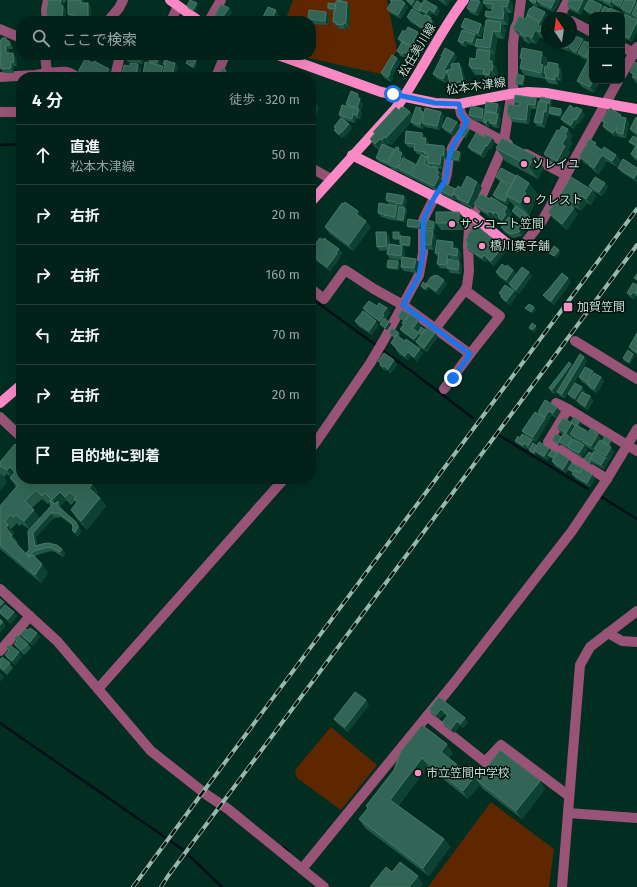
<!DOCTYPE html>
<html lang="ja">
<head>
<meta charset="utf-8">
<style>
  body { margin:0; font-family:"Fira Sans","Noto Sans JP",sans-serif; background:#102f26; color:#f1f3f6 }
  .controls { position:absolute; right:12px; top:12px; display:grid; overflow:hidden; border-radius:8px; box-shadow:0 4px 16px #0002 }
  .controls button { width:36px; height:36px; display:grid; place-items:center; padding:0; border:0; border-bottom:1px solid #233f38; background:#022219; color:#f1f3f6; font:20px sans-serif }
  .compass { position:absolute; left:541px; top:12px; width:36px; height:36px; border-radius:50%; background:#022219; box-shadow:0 4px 16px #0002; rotate:347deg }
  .stop { position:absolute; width:12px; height:12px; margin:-9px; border:3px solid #1a73e8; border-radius:50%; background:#fff }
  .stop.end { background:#1a73e8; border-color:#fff; box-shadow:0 1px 4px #0008 }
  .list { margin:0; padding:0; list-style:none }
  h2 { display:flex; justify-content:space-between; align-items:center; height:52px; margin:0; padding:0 16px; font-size:17px }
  h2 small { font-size:13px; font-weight:400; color:#96a4a2 }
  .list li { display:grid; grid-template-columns:26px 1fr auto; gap:12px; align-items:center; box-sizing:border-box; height:60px; padding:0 16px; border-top:1px solid #233f38 }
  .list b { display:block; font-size:15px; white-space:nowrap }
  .list p { margin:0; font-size:13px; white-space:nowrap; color:#96a4a2 }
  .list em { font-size:13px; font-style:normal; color:#96a4a2 }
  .icon { flex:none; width:22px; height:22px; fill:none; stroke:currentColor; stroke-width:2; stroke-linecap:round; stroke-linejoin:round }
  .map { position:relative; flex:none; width:637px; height:887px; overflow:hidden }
  .search { position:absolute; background:#022219; box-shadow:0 4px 16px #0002; left:16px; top:16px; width:300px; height:44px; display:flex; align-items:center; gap:10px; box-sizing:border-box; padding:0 14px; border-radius:16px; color:#96a4a2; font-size:15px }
  .panel { position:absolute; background:#022219; box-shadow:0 4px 16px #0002; left:16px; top:72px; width:300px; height:412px; border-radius:16px }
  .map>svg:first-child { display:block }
  .green { fill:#5e2700 }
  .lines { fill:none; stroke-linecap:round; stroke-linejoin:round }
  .stream { stroke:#000e17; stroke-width:2.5 }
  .minor { stroke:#985377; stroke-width:10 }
  .major { stroke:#fc89c5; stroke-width:10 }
  .rail-casing { stroke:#99b8ac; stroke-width:4 }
  .rail { stroke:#00130c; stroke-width:2.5; stroke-dasharray:8; stroke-linecap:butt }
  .wall { fill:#215746; fill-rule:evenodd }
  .shaded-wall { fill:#0d4131 }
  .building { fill:#326555; stroke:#497869 }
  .route { stroke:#1a73e8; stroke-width:5 }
  .poi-dot { fill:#fa8fc6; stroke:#00130c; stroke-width:1.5 }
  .labels { text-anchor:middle; stroke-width:3; stroke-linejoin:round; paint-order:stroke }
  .street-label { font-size:12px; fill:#c1dcd1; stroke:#00130c }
  .poi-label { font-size:12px; fill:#c1dcd1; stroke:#00130c; text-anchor:start }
</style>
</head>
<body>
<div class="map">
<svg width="637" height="887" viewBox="0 0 637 887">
  <rect width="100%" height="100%" fill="#022e21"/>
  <!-- green -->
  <g class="green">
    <polygon points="293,0 387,0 397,51 381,74 294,55 311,55 311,21 285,21"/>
    <polygon points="331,727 377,765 341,810 297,778 295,770"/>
    <polygon points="491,802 554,849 549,887 428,887"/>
  </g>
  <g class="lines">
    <!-- stream -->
    <g class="stream">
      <polyline points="0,145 21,144"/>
      <polyline points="311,298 377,346"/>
      <polyline points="382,350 410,370 473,418"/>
      <polyline points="495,433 588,489"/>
      <polyline points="600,496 637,519"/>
      <polyline points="0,723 182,849 222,887"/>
      <polyline points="283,847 289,852"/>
    </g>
    <!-- minor -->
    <g class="minor">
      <polyline points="565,18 560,16 568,0"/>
      <polyline points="47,21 46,10 48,0"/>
      <polyline points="108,21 119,8 123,0"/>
      <polyline points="171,21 178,6"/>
      <polyline points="209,21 221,0"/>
      <polyline points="571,21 592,32"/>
      <polyline points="0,29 21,38"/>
      <polyline points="622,47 637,54"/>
      <path d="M45 55 47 73C58 72 68 69 76 77"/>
      <polyline points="622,74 637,47"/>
      <polyline points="0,77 35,75 47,73"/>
      <polyline points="115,77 120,55"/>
      <polyline points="216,77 225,55"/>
      <polyline points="514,93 513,86 513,44 515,28 518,22 521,0"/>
      <polyline points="459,104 461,114 467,122 508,144"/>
      <polyline points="0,112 21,112"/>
      <polyline points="526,154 566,175"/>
      <polyline points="311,170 315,170 331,179"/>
      <polyline points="519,247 522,246 525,243 542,221 550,207 566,175 618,81"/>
      <polyline points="311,289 324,299 345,270 374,289 403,305 470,354 444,389"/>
      <polyline points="465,290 467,286 469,271 468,245 469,229 473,216 503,147 510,103 510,94"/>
      <polyline points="435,329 465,290 500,316 470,354"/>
      <polyline points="575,341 637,379"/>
      <polyline points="556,403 568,409"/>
      <polyline points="0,417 21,437"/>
      <polyline points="311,448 316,442 371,362 385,338 419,275 423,253 423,221 425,216 435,196 445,181 447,173 449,157 452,148 467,122"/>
      <polyline points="607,479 548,442 568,409 637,451"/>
      <polyline points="0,589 57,641 151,751 207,795 228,809 324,887"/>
      <polyline points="608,633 622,641 637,642"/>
      <polyline points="0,651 30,616"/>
      <polyline points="98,689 284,479"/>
      <polyline points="427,716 485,762 501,745 569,796"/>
      <polyline points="568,813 637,818"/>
      <polyline points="302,869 454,683 572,531 607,479 637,429"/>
      <polyline points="562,887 580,665 590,647 637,611"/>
    </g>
    <!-- major -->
    <g class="major">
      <polyline points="170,0 199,21"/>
      <polyline points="278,55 381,92 435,103 459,104 510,94 528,92 546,93 637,109"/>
      <polyline points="352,155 473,216 509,245 514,247 519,247"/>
      <path d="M311 202 396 108C421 74 438 34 464 0"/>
      <polyline points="0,403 21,385"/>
    </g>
    <!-- rail casing -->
    <g class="rail-casing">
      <g id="rail">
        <polyline points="133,887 203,792 637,209"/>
        <polyline points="161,887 168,876 637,245"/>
      </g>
    </g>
    <!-- rail -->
    <use href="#rail" class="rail"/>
  </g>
  <!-- wall -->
  <g class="wall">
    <polygon points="48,0 66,0 65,3 64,3 63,6 66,10 65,21 48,21 48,16 46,14"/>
    <polygon points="68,0 84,0 84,3 91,8 91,21 76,21 75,19 71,19 68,14"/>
    <polygon points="338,0 343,0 343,2 347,2 350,7 349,27 347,27 346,29 339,29 338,26 336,26 333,22 334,11 329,10 328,8 335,4 337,1"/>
    <polygon points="390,0 405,3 408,7 401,19 390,13 387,9 391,2"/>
    <polygon points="438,0 450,0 447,6"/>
    <polygon points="484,0 510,0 513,5 512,13 508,13 507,15 509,17 508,25 503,25 506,29 504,39 497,38 495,55 493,54 495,57 494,64 497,68 496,70 498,72 497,77 495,76 494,81 487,80 484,75 475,75 469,66 476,59 478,49 475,46 476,43 475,46 468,44 466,47 461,45 458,41 464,30 461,27 481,24 484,28 481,37 475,35 478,39 483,40 488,20 485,16 492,12 492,10 488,9 483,3"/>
    <polygon points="529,0 560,1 554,12 540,6 539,4 538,7 532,4"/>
    <polygon points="569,0 588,0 581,15 570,10 567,5"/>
    <polygon points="597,0 633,0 637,3 637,19 635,19 633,16 633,17 624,13 621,9 615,6 614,5 613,8 603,3 602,1 601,2"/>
    <polygon points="407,1 418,1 422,4 437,7 440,11 437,16 432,13 430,17 434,22 434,23 435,26 430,35 419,28 417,26 410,22 407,17 424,16 425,15 422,12 421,13 415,10 414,7 410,5"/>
    <polygon points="198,5 195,12 188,8 187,6"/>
    <polygon points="483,5 478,16 470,13 467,8"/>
    <polygon points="603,7 621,13 624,17 632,42 626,39 625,43 622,41 622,15 592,15 592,16 587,13 584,9"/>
    <polygon points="229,8 232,12 226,21 222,21 218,19 215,15"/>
    <polygon points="531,9 545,12 548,16 543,26 544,30 547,24 547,37 546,36 544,39 540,37 536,44 531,42 530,44 524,41 522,37 518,35 513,28 525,19 528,16 527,14"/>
    <polygon points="326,12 329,16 328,25 311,24 311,21 309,21 308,19"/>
    <polygon points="571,30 574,34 573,36 574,38 592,44 592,81 594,93 582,87 577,81 587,61 581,57 580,56 579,56 572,53 571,51 570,52 560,48 557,43 558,42 557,42 571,42"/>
    <polygon points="405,32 421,36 418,44 421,48 420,52 415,50 416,52 413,59 407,56 406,58 400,56 397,51 401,43 398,39"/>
    <polygon points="6,38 12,45 13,49 9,49 9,53 16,57 17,66 14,66 14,73 4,73 1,68 0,69 0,40 2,40"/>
    <polygon points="454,53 457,57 453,64 459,63 462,67 466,85 453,88 450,84 449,77 446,83 436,78 433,74 442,57 441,56"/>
    <polygon points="97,55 117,55 116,59 98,56"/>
    <polygon points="150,55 161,55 161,56 160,65 163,66 164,68 165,66 163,64 170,60 169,62 175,63 178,67 175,77 144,77 143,75 150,63 149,62"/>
    <polygon points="144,56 143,64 128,62 125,58"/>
    <polygon points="397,58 400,62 392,76 393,78 391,82 384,78 381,73"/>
    <polygon points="520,58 547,59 545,68 561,68 561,71 562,74 561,81 558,80 558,85 548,83 545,79 524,75 520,68 522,60"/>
    <polygon points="196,59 197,61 195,69 188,65 186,63"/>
    <polygon points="93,63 109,69 112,73 110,77 82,77 81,76 78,72"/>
    <polygon points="637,63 637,84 632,77 633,76 630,72"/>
    <polygon points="138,64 141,69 140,77 124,77 122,74 130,66"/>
    <polygon points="525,78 523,86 516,84 515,82"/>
    <polygon points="358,94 361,98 360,100 363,104 360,111 362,113 360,119 356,118 355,123 345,120 349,124 352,128 345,137 344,136 342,138 337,134 334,130 336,128 334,127 341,118 339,115 347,106 346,104"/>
    <polygon points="536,98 539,102 550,99 552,101 551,106 550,106 550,107 563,111 561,117 551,115 549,113 549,116 548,116 545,128 537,126 534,122 537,109 531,109 529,124 512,122 507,113 517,105 514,101"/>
    <polygon points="403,108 410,112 413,116 421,108 424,114 441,112 444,116 440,130 425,127 424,125 423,129 414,126 411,122 391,145 389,143 386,146 394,149 394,150 399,148 402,152 402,153 405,157 404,158 416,165 421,155 417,154 414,150 414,148 408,147 405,143 422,133 425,137 425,138 429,143 428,145 444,146 447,151 447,160 444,159 443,169 437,168 441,173 440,174 442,176 441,179 442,181 437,191 414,179 413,178 413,179 400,172 391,169 391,167 379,162 376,158 379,150 374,146 370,139 375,134 373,132 399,110"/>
    <polygon points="501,108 499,117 501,119 499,128 493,127 491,124 490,124 489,127 486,126 483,122 472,120 469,115 483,109 485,110"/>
    <polygon points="575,109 585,115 579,124 577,123 574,129 564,123 561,119"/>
    <polygon points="623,118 626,118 629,123 626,138 619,137 617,135 616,137 606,130 603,126 604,124 602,121"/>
    <polygon points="637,118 637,136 633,133 630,129"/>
    <polygon points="457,122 460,127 454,136 445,131 442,127"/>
    <polygon points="559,131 573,136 570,140 572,143 568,150 570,152 561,167 548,160 544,154"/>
    <polygon points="484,137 492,138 495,142 490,150 489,149 484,158 471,151 468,147"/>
    <polygon points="637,138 637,161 634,159 631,154 635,147 631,144 629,142"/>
    <polygon points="586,144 599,148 602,150 616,155 621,161 617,167 607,161 599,174 594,171 589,166 584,163 579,156 586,145"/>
    <polygon points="496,148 535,156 544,168 538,179 505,161"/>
    <polygon points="461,154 460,162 451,160 450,158"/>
    <polygon points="618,168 637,168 637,182 621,172"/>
    <polygon points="496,177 529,183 538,195 533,203 534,205 529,215 525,213 533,221 529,226 515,215 512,211 515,207 510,201 508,205 496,199 493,195 500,182 499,181"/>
    <polygon points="477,182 482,188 478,196 479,197 490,199 507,207 512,214 509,217 522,227 525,231 522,236 513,238 504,232 501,227 503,224 499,219 498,220 494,217 493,219 479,210 475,205 473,209 462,204 460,202 457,200 456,199 455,200 442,194 439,190 456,189"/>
    <polygon points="605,183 608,187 602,196 593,191 596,196 591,205 587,203 581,211 565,201 578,214 567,230 553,218 548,212 558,204 565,201 560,195 592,189 589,186"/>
    <polygon points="386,200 407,200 405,208 407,210 405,222 399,221 398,220 398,221 387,219 386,218 381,217 378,213 399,209 399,207 398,207 397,206 389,204"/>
    <polygon points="358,211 362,218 371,227 353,251 329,233 325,227"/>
    <polygon points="464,218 464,230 441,230 436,223"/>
    <polygon points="421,223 421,229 409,228 407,226"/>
    <polygon points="436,224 435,231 427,230 425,228"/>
    <polygon points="401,234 401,236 411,240 410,247 402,246 405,250 404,257 416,259 419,263 417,273 404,271 401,267 401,260 390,259 387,254 388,250 380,251 377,247 389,236 390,244 401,245 400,244 400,240 394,240 393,238"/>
    <polygon points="436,236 434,250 425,249 422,244"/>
    <polygon points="467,236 503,247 506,251 494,266 487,260 485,262 469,251 466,247 468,245 467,244 468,237"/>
    <polygon points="323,240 339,249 342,253 339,257 340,258 330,271 318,262 315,258 317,255 314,253 311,249"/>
    <polygon points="456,247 456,249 461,253 460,260 451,259 450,260 462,265 461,274 450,273 448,269 440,268 437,264 438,257 435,253"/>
    <polygon points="400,263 399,270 388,269 387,267"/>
    <polygon points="506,267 513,270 516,274 529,272 532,276 519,294 512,289 509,284 499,277 496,272"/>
    <polygon points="571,282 554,305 546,299 543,295 548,290"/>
    <polygon points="426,284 447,284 439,295 429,288 427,291 422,288 421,286"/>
    <polygon points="637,285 637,297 636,296 634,299 630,297 627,293"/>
    <polygon points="499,293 517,295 510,305 504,301"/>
    <polygon points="377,306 387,308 390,313 386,318 387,319 386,320 389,322 391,324 387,330 382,326 380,324 381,323 366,313 363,308"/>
    <polygon points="398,316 410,316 420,324 421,326 417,331 415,331 418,333 425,330 435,333 438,337 427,352 419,347 417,343 403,333 400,329 403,324 402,323 404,321 399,318"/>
    <polygon points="355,321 379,325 372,335 358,326"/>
    <polygon points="389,333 400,335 399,337 423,353 417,361 411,356 408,360 399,354 396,349 394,347 391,343 394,338"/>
    <polygon points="637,333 637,355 632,351 629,347"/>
    <polygon points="633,354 635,356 630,364 624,361 623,358"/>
    <polygon points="584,357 587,361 565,398 560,396 557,392 560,388 555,394 552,393 549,388 571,364 573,366"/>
    <polygon points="394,360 397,365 391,373 387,370 386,371 383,369 378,361"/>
    <polygon points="594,373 601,377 604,381 597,393 590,389 587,385 582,382 579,377"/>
    <polygon points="585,391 584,393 590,396 593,401 588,410 580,405 577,401 571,398 568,394"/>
    <polygon points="545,400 560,412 556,418 552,415 548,421 546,420 548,422 536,442 525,435 522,431 539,415 538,412"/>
    <polygon points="580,421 581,423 579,426 588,432 595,430 601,439 594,451 585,446 584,444 584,445 573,438 571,435 570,437 587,450 582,458 571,451 570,450 562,445 561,444 560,446 554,442 552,440 561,437 563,434 560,432 557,427"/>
    <polygon points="611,440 612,442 610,446 614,452 609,461 606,459 608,462 604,469 593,463 592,465 586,461 584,459 596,452 594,449 602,441"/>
    <polygon points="515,441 535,444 537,446 551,450 572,463 595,479 590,487 576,479 572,474 573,473 570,471 569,469 566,473 555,466 552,461 553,459 550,457 547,460 537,454 537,453 535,455 530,452 529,450 529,449 527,448 526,449 519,445"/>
    <path d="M15 444 21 479 92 484 98 492 96 494 100 498 106 506 87 530 77 519 71 510 77 503 75 501 71 505 66 500 61 505V509L76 522 79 526 81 532 78 537 75 534 72 530 73 528V526L61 517 54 518 36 537 37 545 62 549 65 553 63 557 55 552 51 551 37 555 35 557 48 573 41 583 0 549V506L16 487 10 478 11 477 7 474 4 477 7 482 0 491V462ZM42 499 48 504 50 502 51 506 27 555 17 544 18 543 12 535 14 534 11 529 17 523 19 526 22 524 30 530 32 508Z"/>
    <polygon points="0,599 7,606 14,612 17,616 11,624 2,616 0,613"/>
    <polygon points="37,633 40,637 33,646 23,638 20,634"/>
    <polygon points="14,638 28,644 31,648 24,655 17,648 14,644 16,641"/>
    <polygon points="6,647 19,652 22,656 15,665 8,659 5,655 9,650"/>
    <polygon points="0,660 10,663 13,668 7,675 0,669"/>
    <polygon points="439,697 465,718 468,722 463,728 460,725 454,733 445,726 442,722 447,716 444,714 439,719 432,714 429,710"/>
    <polygon points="369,705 348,732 337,723 334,719"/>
    <polygon points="401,751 453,753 449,758 465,771 480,776 540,781 545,789 522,819 483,789 480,785 468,799 428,767 398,806 444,839 450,847 429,876 365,828 359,819 368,808 366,806 394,770"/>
  </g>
  <!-- shaded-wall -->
  <g class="shaded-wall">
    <polygon points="61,0 62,0 64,3 63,6 66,10 65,21 64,21 62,18 60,5"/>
    <polygon points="81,0 84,0 84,8 81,3"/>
    <polygon points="414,0 419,0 415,8 412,4"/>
    <polygon points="445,0 450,0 447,6 444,1"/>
    <polygon points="509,0 510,0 513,5 512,13 507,7"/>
    <polygon points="536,0 541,0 537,1 539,4 538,7 535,3"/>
    <polygon points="555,0 559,0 560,1 554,12 551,8"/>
    <polygon points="583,0 588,0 581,15 578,11"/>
    <polygon points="611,0 617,0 612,2 614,5 613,8 610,3"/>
    <polygon points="623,0 628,0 623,10 620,6"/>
    <polygon points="480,1 483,5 478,16 475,12"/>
    <polygon points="636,1 637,3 637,9 632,14 633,16 633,17 630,13"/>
    <polygon points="347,2 350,7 349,27 346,23"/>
    <polygon points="88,3 91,8 91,21 90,21 88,18"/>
    <polygon points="197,3 198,5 195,12 193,10"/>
    <polygon points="405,3 408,7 401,19 398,15"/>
    <polygon points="602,5 605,9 602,15 597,15"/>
    <polygon points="503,6 508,13 507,15 509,17 508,25 503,19"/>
    <polygon points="437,7 440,11 437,16 434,12"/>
    <polygon points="229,8 232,12 226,21 224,21 222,18"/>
    <polygon points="429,9 432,13 430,17 427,13"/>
    <polygon points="276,10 280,17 278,21 271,21"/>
    <polygon points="326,12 329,16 328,25 325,21"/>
    <polygon points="545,12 548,16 543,26 540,22"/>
    <polygon points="53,17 55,21 53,21 52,20"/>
    <polygon points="431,18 434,22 434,23 435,26 430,35 427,31 430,20"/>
    <polygon points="501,22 506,29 504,39 500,32"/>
    <polygon points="539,22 547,33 543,32 546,36 544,39 540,32 538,25"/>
    <polygon points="637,22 637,32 632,42 629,38"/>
    <polygon points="344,23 347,27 346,29 343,25"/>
    <polygon points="481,24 484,28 481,37 478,33"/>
    <polygon points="535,30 540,37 536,44 532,38"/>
    <polygon points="571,30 574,34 573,36 575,38 569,48 571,51 570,52 567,48 571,42"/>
    <polygon points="493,31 497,38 495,55 490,48"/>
    <polygon points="418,32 421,36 416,46 413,42"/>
    <polygon points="475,34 478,39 475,46 472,42"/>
    <polygon points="527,35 531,42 530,44 526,37"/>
    <polygon points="623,35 626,39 625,43 622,39"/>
    <polygon points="583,39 586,44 578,53 580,56 579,56 576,52"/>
    <polygon points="465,40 468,44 466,47 463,43"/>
    <polygon points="9,41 12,45 13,49 10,45"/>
    <polygon points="418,44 421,48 420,52 417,48"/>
    <polygon points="6,45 9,49 9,57 6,53"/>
    <polygon points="413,48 416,52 413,59 410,55"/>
    <polygon points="490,51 495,57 494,64 497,68 496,70 498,72 497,77 492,70 489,61"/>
    <polygon points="404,52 407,56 406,58 403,54"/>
    <polygon points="542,52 547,59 545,67 547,71 546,74 544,73 546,76 545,79 541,73 540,64"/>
    <polygon points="13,53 16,57 17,66 14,62"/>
    <polygon points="454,53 457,57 448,73 450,76 446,83 443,79 444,70"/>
    <polygon points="113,55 117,55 116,59"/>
    <polygon points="141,55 143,55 144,56 143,64 140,60"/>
    <polygon points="158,55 161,55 161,56 160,68 157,63"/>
    <polygon points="397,58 400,62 392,76 393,78 391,82 388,77 389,73"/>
    <polygon points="196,59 197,61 195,69 193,67"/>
    <polygon points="11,62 14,66 14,73 11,68"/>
    <polygon points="175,63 178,67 175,77 172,77 172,76"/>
    <polygon points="459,63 462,67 466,85 463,81"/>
    <polygon points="138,64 141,69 140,77 136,77"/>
    <polygon points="558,64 561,68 561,71 562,74 561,81 558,76 557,69"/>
    <polygon points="163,66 166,70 163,74 164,77 160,77"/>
    <polygon points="109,69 112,73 110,77 104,77"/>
    <polygon points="226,70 228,72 226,77 223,77"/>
    <polygon points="490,70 495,76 494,81 489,75"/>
    <polygon points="524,76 525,78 523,86 522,84"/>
    <polygon points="555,76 558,80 558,85 555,80"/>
    <polygon points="593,81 600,81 594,93 590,87"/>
    <polygon points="358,94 361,98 360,100 363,104 360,111 362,113 360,119 357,115 357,98"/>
    <polygon points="536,98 539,102 538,109 535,105"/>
    <polygon points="313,99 319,108 311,129 311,104"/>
    <polygon points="550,99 552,101 551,106 549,104"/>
    <polygon points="547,102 550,107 549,116 546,112"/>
    <polygon points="498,104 501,108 499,117 501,119 499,128 496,124 498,115 496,113"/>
    <polygon points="528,104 531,109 529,124 526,120"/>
    <polygon points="421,108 426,117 422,123 424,125 423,129 420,125 420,111"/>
    <polygon points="483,109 486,114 485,122 482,118"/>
    <polygon points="561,109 563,111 561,117 560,115"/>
    <polygon points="582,110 585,115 579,124 576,120"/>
    <polygon points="544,111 548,116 545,128 542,123"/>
    <polygon points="410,112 415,118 391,145 386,138"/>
    <polygon points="441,112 444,116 440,130 437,126"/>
    <polygon points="353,114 356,118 355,123 352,119"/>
    <polygon points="626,118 629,123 626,138 623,134"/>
    <polygon points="574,119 577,123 574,129 571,125"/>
    <polygon points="487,120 490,124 489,127 486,123"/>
    <polygon points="457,122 460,127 454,136 451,132"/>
    <polygon points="349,124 352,128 345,137 342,132"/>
    <polygon points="617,127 616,132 617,135 616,137 613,133"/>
    <polygon points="469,129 470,131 466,139 464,137"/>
    <polygon points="568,129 573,136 570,140 572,143 568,150 570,152 561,167 557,161 565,135"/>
    <polygon points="341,132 344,136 342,138 339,134"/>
    <polygon points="422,133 425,137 425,142 422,138"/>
    <polygon points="384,137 389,143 386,146 382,140"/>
    <polygon points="426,138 429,143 428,149 425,144"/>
    <polygon points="492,138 495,142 490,150 487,146"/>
    <polygon points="380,139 385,145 380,151 375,144"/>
    <polygon points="596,143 600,149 594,145"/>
    <polygon points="486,145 489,149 484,158 481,154"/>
    <polygon points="444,146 447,151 447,160 444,155"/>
    <polygon points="399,148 405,157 403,161 398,168 400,172 397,168 400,157 398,151"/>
    <polygon points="394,149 397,154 388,164 390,168 387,163"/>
    <polygon points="460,152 461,154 460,162 458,160"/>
    <polygon points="441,155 444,159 443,169 440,164"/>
    <polygon points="602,155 607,161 599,174 594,168"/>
    <polygon points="616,155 621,161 617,167 612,161"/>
    <polygon points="535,156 544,168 538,179 529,166"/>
    <polygon points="427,157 430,162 427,163 428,165 427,168 424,163"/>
    <polygon points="415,164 418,168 411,175 413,178 413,179 410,174"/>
    <polygon points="438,168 441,173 440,174 442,176 441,179 442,181 437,191 434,186 437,175 436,171"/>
    <polygon points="637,173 637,182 634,178"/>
    <polygon points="477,182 482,188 478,196 479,197 473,209 468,203"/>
    <polygon points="529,183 538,195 533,203 534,205 529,215 520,203 524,192"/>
    <polygon points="605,183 608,187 602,196 599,192"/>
    <polygon points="592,190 596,196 591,205 586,199"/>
    <polygon points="453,194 456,199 455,200 452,196"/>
    <polygon points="404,196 407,200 405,208 407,210 405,222 403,220 405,208 402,204"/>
    <polygon points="582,196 587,203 581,211 577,205"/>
    <polygon points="507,197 510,201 508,205 505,201"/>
    <polygon points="397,206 400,210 397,219 398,221 395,217"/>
    <polygon points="507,207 512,214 509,218 507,226 502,220 504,212"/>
    <polygon points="574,208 578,214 567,230 562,224"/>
    <polygon points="358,211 363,218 361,220 356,214"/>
    <polygon points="489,211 494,217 493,219 488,213"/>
    <polygon points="459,212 464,218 464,230 459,223"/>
    <polygon points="495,212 499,218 498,220 494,214"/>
    <polygon points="530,217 533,221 529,226 526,221"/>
    <polygon points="366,221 371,227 353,251 349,245"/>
    <polygon points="420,221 421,223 421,229 419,227"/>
    <polygon points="434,222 436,224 435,231 433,229"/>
    <polygon points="522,227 525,231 522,236 519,232"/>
    <polygon points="433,231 436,236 434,250 431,245"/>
    <polygon points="386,232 389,236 390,250 387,246"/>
    <polygon points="410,237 411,240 410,247 409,245"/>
    <polygon points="453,242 456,247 455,252 452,248"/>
    <polygon points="402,246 405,250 404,260 401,256"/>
    <polygon points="503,247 506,251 494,266 491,261"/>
    <polygon points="339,249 342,253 339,257 340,258 330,271 327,267"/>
    <polygon points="458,249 461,253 460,260 457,256"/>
    <polygon points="559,250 561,252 556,259 554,256"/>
    <polygon points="448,254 451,259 449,269 446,265"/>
    <polygon points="484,255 487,260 485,262 482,258"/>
    <polygon points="416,259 419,263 417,273 414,268"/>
    <polygon points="398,261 400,263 399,270 397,268"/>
    <polygon points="459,261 462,265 461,274 458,270"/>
    <polygon points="513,270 516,275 509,284 506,280"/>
    <polygon points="529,272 532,276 519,294 516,290"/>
    <polygon points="568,278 571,282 554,305 551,301"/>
    <polygon points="444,280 447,284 439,295 436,291"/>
    <polygon points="428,286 429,288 427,291 425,289"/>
    <polygon points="514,291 517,295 510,305 506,301"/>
    <polygon points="633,292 636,296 634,299 631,295"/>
    <polygon points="534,307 536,310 532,314 531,312"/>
    <polygon points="387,308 390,313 386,318 387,319 383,325 380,321 382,314"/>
    <polygon points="417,319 420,324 421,326 417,331 414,327"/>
    <polygon points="376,321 379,325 372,335 369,331"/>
    <polygon points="389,322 391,324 387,330 385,328"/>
    <polygon points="536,326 537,328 534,333 532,330"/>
    <polygon points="399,333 400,335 397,340 396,337"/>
    <polygon points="419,333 422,337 417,344 414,339"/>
    <polygon points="435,333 438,337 427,352 424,348"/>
    <polygon points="420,349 423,353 417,361 414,357"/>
    <polygon points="408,352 411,356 408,360 405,356"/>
    <polygon points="633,354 635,356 630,364 629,362"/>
    <polygon points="584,357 587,361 565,398 562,394"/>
    <polygon points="394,360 397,365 391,373 388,369"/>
    <polygon points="571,364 574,368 555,394 552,390"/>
    <polygon points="384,366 387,370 386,371 383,367"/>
    <polygon points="593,371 596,376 590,386 587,382"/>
    <polygon points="601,377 604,381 597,393 594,389"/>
    <polygon points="582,387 585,391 578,402 575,398"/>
    <polygon points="590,396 593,401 588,410 585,406"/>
    <polygon points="557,407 560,412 556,418 553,413"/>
    <polygon points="549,411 552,415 548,421 545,417"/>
    <polygon points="545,418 548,422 536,442 533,437"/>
    <polygon points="580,421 581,423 578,429 576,427"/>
    <polygon points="572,423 575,428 569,437 566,433"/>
    <polygon points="587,431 590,435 582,441 584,444 584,445 581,440"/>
    <polygon points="598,434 601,439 594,451 591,446"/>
    <polygon points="532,440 535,444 531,450 528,446"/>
    <polygon points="611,440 612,442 609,448 607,446"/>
    <polygon points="559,441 561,444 560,446 558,444"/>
    <polygon points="524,443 527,448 526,449 523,445"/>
    <polygon points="584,445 587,450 582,458 579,453"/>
    <polygon points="611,447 614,452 609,461 606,456"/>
    <polygon points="549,448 552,452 548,455 550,457 547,460 544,456"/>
    <polygon points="535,451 537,453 535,455 534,453"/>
    <polygon points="605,458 608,462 604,469 601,465"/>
    <polygon points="569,459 572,463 566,473 563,469"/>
    <polygon points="591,460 593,463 592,465 590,463"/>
    <polygon points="10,467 16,476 13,479 7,470"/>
    <polygon points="1,473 7,482 0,491 0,475"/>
    <polygon points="592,474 595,479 590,487 587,483"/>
    <polygon points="92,484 98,492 95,496 89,488"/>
    <polygon points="60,492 66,500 61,505 61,510 58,509 52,500"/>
    <polygon points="100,498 106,506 87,530 81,521"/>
    <polygon points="34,510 40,518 30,530 24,521"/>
    <polygon points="51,513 54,518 36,537 38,550 35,546 33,533"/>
    <polygon points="76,522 79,526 81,532 78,537 75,533"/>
    <polygon points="8,525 14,534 12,535 6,528"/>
    <polygon points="62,549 65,553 63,557 60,552"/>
    <polygon points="42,564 48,573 41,583 35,575"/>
    <polygon points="4,602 7,606 0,612 0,606"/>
    <polygon points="14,612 17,616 11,624 8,619"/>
    <polygon points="3,622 6,626 0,633 0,625"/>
    <polygon points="37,633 40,637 33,646 30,642"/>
    <polygon points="19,652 22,656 15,665 12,661"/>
    <polygon points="1,673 4,677 0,682 0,674"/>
    <polygon points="366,700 369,705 348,732 345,727"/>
    <polygon points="441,709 444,714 439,719 436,715"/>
    <polygon points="465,718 468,722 463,728 460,724"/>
    <polygon points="457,721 460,725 454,733 451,729"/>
    <polygon points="447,744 453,753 447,760 441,752"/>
    <polygon points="422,758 428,767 396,808 390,800"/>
    <polygon points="478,772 484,781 477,780 480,785 468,799 463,791"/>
    <polygon points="540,781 545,789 522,819 516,811"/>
    <polygon points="444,839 450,847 429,876 423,868"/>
    <polygon points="418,876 423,884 421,887 409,887"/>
  </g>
  <!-- building -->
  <g class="building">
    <polygon points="48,0 61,0 60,5 63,6 62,18 53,17 52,20 48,20 48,14 46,14"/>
    <polygon points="68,0 81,0 81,3 88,3 88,18 74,17 74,15 68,14"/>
    <polygon points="190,0 197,3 193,10 187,6"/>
    <polygon points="338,0 341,0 341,2 337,1"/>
    <polygon points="390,0 401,0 405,3 398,15 387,9 392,1"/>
    <polygon points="407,0 414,0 412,4 407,1"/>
    <polygon points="424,0 425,0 437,7 434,12 429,9 427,13 419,9"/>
    <polygon points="471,0 480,1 475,12 467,8"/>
    <polygon points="484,0 509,0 507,7 503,6 503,11 504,11 503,19 485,16 486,11 492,12 493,4 483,3"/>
    <polygon points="529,0 536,0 535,3"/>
    <polygon points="538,0 555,0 551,8 537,1"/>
    <polygon points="569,0 583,0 578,11 567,5"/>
    <polygon points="589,0 592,0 602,5 597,15 584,9"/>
    <polygon points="603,0 611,0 610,3"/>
    <polygon points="613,0 623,0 620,6 612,2"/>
    <polygon points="625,0 633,0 636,1 630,13 621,8"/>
    <polygon points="336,1 347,2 346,23 344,23 343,25 336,24 336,22 333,22 334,11 335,11"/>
    <polygon points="417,1 422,4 419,9 420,10 420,11 413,8"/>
    <polygon points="328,3 335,4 335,9 328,8"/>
    <polygon points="221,4 229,8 222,18 215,15"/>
    <polygon points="637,4 637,17 632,14"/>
    <polygon points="533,6 545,12 540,22 530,17 530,16 527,14 530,8 531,9"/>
    <polygon points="604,6 609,9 606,15 600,15"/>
    <polygon points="268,7 276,10 271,21 261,21"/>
    <polygon points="610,8 621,13 620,15 606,15"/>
    <polygon points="412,9 424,16 425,15 431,18 430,20 432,21 427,31 416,24 416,23 407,17"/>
    <polygon points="309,10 326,12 325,21 308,19"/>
    <polygon points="625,14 637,20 637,22 629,38 623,35 622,38 622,20"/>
    <polygon points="527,15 539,22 538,25 542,27 540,32 535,30 532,38 527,35 526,37 520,34 521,32 513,28 519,16 525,19"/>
    <polygon points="551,16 556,18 550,18"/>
    <polygon points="465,18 481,24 478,33 461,27"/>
    <polygon points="486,20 501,22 500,32 493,31 490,48 475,46 477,39 483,40"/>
    <polygon points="547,24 547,34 543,32"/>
    <polygon points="408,27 418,32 413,42 418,44 417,48 398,39 403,30 405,32"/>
    <polygon points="462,30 475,34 472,42 465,40 463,43 458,41"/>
    <polygon points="575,36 583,39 576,52 569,48"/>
    <polygon points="2,38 6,38 6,41 9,41 10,45 6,45 6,53 13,53 14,62 11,62 11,68 1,69 1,64 0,64 0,55 1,55 1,52 0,52 0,40 2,40"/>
    <polygon points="584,41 592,44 585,57 578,53"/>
    <polygon points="402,42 413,48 410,55 404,52 403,54 397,51"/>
    <polygon points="558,42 571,42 567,48 557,43"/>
    <polygon points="592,44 592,60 586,57"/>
    <polygon points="445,48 454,53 444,70 447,71 443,79 433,74 442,56 441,56"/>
    <polygon points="522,48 542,52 540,64 543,65 541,73 520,68 522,58 520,58"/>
    <polygon points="477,49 490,51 489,61 492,61 492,65 493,65 492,70 490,70 489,75 483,74 484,69 471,68 471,66 469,66 470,58 476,59"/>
    <polygon points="126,55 141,55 140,60 125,58"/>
    <polygon points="150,55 158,55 157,63 149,62"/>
    <polygon points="392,55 397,58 389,73 390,73 388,77 381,73"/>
    <polygon points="190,56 196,59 193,67 186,63"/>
    <polygon points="165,58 168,58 167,61 166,61 165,65 163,64"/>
    <polygon points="85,59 93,63 94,61 109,69 104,77 88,77 78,72"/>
    <polygon points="588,60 592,62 592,81 593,81 590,87 577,81"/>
    <polygon points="166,61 175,63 172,76 163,74"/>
    <polygon points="145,62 163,66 160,77 152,77 143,75"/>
    <polygon points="548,62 558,64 557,69 559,69 558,76 555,76 555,80 545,78 546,74 544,73 545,66 547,67"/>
    <polygon points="635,62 637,63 637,79 632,77 634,74 630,72"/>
    <polygon points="130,63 138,64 136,77 122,74 124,65 130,66"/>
    <polygon points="459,63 463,81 450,84 447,70 452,69 451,64"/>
    <polygon points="222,68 226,70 223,77 218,77"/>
    <polygon points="517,74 524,76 522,84 515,82"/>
    <polygon points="351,91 358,94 357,98 360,99 357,108 346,104"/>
    <polygon points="515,95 536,98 535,105 528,104 526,120 509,118 510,114 507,113 508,104 520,106 520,102 514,101"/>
    <polygon points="541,97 550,99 549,104 547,102 540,101"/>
    <polygon points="311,98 313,99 311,104"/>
    <polygon points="539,101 547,102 546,112 544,111 542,123 534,122"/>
    <polygon points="486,102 498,104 496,113 485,111"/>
    <polygon points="342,105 359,109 357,115 353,114 352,119 339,115"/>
    <polygon points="570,105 575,109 576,107 582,110 576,120 574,119 571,125 561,119"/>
    <polygon points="471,106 483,109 482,118 469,115"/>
    <polygon points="396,107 399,110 401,107 403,108 404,107 410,112 386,138 384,137 382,140 380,139 375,144 370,139 375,133 373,132"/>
    <polygon points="416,107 421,108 420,111 423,112 420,125 411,122"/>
    <polygon points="550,107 561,109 560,115 549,113"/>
    <polygon points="425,108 441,112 437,126 422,123"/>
    <polygon points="610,108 621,115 620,117 626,118 623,134 616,132 617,127 613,133 603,126 605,122 602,121"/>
    <polygon points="485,112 498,114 496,124 490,123 490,120 487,120 486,123 483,122"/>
    <polygon points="447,117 457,122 451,132 442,127"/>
    <polygon points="636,117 637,118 637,133 630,129"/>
    <polygon points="341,118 349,124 342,132 341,132 339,134 334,130 336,128 334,127"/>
    <polygon points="465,126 469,129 464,137 460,135"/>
    <polygon points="562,126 568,129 565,135 567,136 562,144 565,146 557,161 544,154 557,130 559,131"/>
    <polygon points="406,131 422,133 422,138 426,138 425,144 444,146 444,155 441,155 440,164 427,163 428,154 424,153 425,152 414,150 415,144 405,143"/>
    <polygon points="476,133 484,137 485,134 492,138 487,146 486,145 481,154 468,147"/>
    <polygon points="633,136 637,138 637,143 636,145 629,142"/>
    <polygon points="502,138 535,156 529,166 496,148"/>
    <polygon points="589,139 596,143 594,145 602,150 604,147 616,155 612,161 602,155 594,168 589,165 590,164 586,161 579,156 587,145 586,144"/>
    <polygon points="382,144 394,149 387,163 376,158"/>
    <polygon points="637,144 637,158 631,154"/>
    <polygon points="396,147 399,148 398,151 402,153 400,157 401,158 397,168 388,164"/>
    <polygon points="452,150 460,152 458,160 450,158"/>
    <polygon points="421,155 427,157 424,163 432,168 433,166 438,168 436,171 439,172 437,175 439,177 434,186 411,175"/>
    <polygon points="403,158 415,164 410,174 398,168"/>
    <polygon points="623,159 637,168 637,173 634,178 618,168"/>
    <polygon points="501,168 516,176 511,185 496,177"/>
    <polygon points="517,175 529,183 524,192 526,193 520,203 506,195"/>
    <polygon points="467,176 477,182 473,190 474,190 468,203 457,198 458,196 453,194 455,188 456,189 458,186 461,188"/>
    <polygon points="571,177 592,190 586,199 582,196 577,205 560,195"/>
    <polygon points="595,177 605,183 599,192 589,186"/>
    <polygon points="501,181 510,187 506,195 507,197 505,201 493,195"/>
    <polygon points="443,183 455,189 452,196 439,190"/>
    <polygon points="387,193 404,196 402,204 395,203 396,202 386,200"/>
    <polygon points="481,194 490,199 491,197 507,207 504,212 506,214 502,220 498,217 499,215 495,212 494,214 489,211 488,213 474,204"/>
    <polygon points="562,199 574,208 562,224 548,212 555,202 558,204"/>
    <polygon points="345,202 358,211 356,214 366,221 349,245 325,227 342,203 343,204"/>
    <polygon points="379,203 397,206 395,217 384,215 384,214 378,213"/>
    <polygon points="516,206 530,217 526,221 512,211"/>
    <polygon points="399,207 405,208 403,220 397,219"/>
    <rect x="436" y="212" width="23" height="11"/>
    <polygon points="509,217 522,227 519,232 510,234 501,227"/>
    <polygon points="408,219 420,221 419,227 407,226"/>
    <polygon points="427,220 434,222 433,229 425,228"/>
    <polygon points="475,225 503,247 491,261 484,255 482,258 466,247 468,245 467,244 466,240 468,237 467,236"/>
    <polygon points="424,230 433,231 431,245 422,244"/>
    <polygon points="376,232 386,232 387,246 377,247"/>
    <rect x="393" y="232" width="6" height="6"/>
    <polygon points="400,236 410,237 409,245 400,244"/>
    <polygon points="320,238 323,240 324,238 339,249 336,253 337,254 327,267 315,258 318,254 311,249"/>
    <polygon points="437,240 453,242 452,248 458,249 457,256 448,254 446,265 437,264 439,253 435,253"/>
    <polygon points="389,244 402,246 401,256 387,254"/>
    <polygon points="554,246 559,250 554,256 549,253"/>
    <polygon points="402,257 416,259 414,268 401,267"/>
    <polygon points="448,259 459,261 458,270 447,268"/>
    <polygon points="388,260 398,261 397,268 387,267"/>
    <polygon points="502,264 506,267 507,265 513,270 506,280 496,272"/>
    <polygon points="522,267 529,272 516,290 509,284"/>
    <polygon points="562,273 568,278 551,301 543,295 548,290"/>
    <polygon points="637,274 637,280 634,278"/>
    <polygon points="434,275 436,276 437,275 444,280 436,291 426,284 431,277 432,277"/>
    <polygon points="423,282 428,286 425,289 421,286"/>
    <polygon points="633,283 637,285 637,294 633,292 631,295 627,293"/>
    <polygon points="505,285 514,291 506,301 501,297 502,295 499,293"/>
    <polygon points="369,301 377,306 379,303 387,308 382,314 384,315 380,321 363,308"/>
    <polygon points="529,304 534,307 531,312 525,308"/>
    <polygon points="402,310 409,314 404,321 398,316"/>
    <polygon points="363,311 376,321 369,331 355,321"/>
    <polygon points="410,314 417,319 416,321 418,321 414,327 412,326 411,328 419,333 414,339 400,329 404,324 402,323 405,319 406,320"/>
    <polygon points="384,318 389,322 385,328 380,324"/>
    <polygon points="532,323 536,326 532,330 529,328"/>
    <polygon points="421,327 425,330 422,335 418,332"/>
    <polygon points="427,327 435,333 424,348 416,342"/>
    <polygon points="392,328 399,333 397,336 396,335 395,337 389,333"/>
    <polygon points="637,333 637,351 636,352 629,347"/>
    <polygon points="396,335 405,341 406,339 420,349 414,357 408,352 405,356 396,349 397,348 391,343"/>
    <polygon points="628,350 633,354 629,362 623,358"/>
    <polygon points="384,353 394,360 388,369 384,366 383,367 380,365 381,363 378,361"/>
    <polygon points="580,354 584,357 562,394 557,392"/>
    <polygon points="569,362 571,364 552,390 549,388"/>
    <polygon points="585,367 593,371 587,382 579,377"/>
    <polygon points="594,373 601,377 594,389 587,384"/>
    <polygon points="575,383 582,387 575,398 568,394"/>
    <polygon points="582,392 590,396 585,406 577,401"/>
    <polygon points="545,400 557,407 553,413 549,411 545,417 538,412"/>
    <polygon points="535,412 545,418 533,437 522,431"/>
    <polygon points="574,417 580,421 577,425 576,425 575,426 571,422"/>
    <polygon points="563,418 572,423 566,433 557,427"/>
    <polygon points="576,425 587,431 581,440 570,434"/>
    <polygon points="591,428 595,430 594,432 598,434 591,446 582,441"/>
    <polygon points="564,433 572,438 567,446 559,441"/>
    <polygon points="522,434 532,440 528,446 524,443 523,445 515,441 518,436 520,438"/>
    <polygon points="556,434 561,437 559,441 560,441 558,444 552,440"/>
    <polygon points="605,436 611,440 608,445 602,441"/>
    <polygon points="573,439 584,445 579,453 568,447"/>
    <polygon points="600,440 611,447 606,456 594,449"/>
    <polygon points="539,442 549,448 544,456 534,450"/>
    <polygon points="533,443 537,446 534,450 535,451 534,453 529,450"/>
    <polygon points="15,444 21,449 21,479 87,479 92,484 89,488 100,498 81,521 71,510 77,502 74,499 76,497 70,492 65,497 60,492 52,500 45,493 42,496 36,490 25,501 34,510 24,521 16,515 13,517 11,514 5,521 8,525 6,528 12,535 10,537 29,557 33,555 42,564 35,575 0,545 0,506 18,485 10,478 15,472 10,467 7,470 1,466 0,467 0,462"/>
    <polygon points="552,450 557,453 554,458 548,455"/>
    <polygon points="594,451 605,458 601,465 590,458"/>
    <polygon points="558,452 569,459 563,469 552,461"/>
    <polygon points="589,452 593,454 590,458 591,460 590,463 584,459"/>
    <polygon points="572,463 582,468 580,473 575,470 574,472 568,469"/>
    <polygon points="582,468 592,474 587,483 572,474 575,470 580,473"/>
    <polygon points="50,500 55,504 58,501 58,506 76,522 78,527 75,533 72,530 73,528 72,523 58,513 51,513 33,533 35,546 42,544 48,543 57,545 62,549 60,552 52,548 48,547 34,551 29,556 26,553 29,550 28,531 51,506"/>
    <polygon points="0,599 4,602 0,606"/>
    <polygon points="5,605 14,612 8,619 0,613 0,611"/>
    <polygon points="0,619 3,622 0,625"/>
    <polygon points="30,628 37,633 30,642 20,634 25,629 28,630"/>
    <polygon points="18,635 28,644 21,650 14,644 17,641 14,638"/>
    <polygon points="10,645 19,652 12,661 5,655 9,650 6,647"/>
    <polygon points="2,657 10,663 4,670 0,667 0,660"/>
    <polygon points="355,692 366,700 345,727 334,719"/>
    <polygon points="439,697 465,718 460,724 457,721 451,729 442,722 448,715 441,709 436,715 429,710"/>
    <polygon points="422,725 447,744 441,752 465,771 470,765 478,772 463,791 422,758 390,800 444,839 423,868 359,819 368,808 366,806 394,770 401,751"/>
    <polygon points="500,750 540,781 516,811 477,780"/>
    <polygon points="400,862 418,876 409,887 370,887 386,867 392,872"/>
  </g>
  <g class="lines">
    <!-- route -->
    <polyline class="route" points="393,94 435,103 459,104 461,114 467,122 452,148 449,157 447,173 445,181 435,196 425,216 423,222 423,253 419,275 403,305 470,354 453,378"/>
  </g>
  <!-- markers -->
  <g class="poi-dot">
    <circle cx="524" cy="164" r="4"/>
    <circle cx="527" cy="200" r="4"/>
    <circle cx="452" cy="224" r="4"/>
    <circle cx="482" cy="246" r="4"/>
    <rect x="563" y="302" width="10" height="10" rx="2"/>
    <circle cx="418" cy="773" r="4"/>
  </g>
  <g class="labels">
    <!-- street labels -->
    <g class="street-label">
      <text transform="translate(417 50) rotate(-59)" y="4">松任美川線</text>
      <text transform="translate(476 86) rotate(-8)" y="4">松本木津線</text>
    </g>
    <!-- poi labels -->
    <g class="poi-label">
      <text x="532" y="168">ソレイユ</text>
      <text x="535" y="204">クレスト</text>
      <text x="460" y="228">サンコート笠間</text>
      <text x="490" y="250">橋川菓子舗</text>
      <text x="577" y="311">加賀笠間</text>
      <text x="426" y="777">市立笠間中学校</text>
    </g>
  </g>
</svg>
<div class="controls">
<button>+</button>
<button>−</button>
</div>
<svg class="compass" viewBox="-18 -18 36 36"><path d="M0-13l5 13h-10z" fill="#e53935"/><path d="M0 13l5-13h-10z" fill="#96a4a2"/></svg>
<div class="stop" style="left:393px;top:94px"></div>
<div class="stop end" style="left:453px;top:378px"></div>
<div class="search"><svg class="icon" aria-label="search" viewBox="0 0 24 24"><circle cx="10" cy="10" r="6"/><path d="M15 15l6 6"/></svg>ここで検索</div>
<section class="panel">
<h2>4 分<small>徒歩 · 320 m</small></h2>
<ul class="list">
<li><svg class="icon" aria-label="ahead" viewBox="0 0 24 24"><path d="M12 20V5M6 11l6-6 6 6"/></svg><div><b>直進</b><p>松本木津線</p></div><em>50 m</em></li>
<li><svg class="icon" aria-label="right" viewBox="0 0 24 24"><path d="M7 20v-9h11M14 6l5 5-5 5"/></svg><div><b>右折</b></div><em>20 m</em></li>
<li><svg class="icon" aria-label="right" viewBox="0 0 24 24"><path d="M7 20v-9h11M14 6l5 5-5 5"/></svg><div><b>右折</b></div><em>160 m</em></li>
<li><svg class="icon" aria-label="left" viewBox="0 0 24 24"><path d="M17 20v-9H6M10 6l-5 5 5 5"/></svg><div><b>左折</b></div><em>70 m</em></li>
<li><svg class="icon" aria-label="right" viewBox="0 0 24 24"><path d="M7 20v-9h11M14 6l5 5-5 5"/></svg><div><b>右折</b></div><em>20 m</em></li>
<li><svg class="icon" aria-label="arrive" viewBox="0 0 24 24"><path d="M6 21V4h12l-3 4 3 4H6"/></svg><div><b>目的地に到着</b></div></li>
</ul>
</section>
</div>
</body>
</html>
